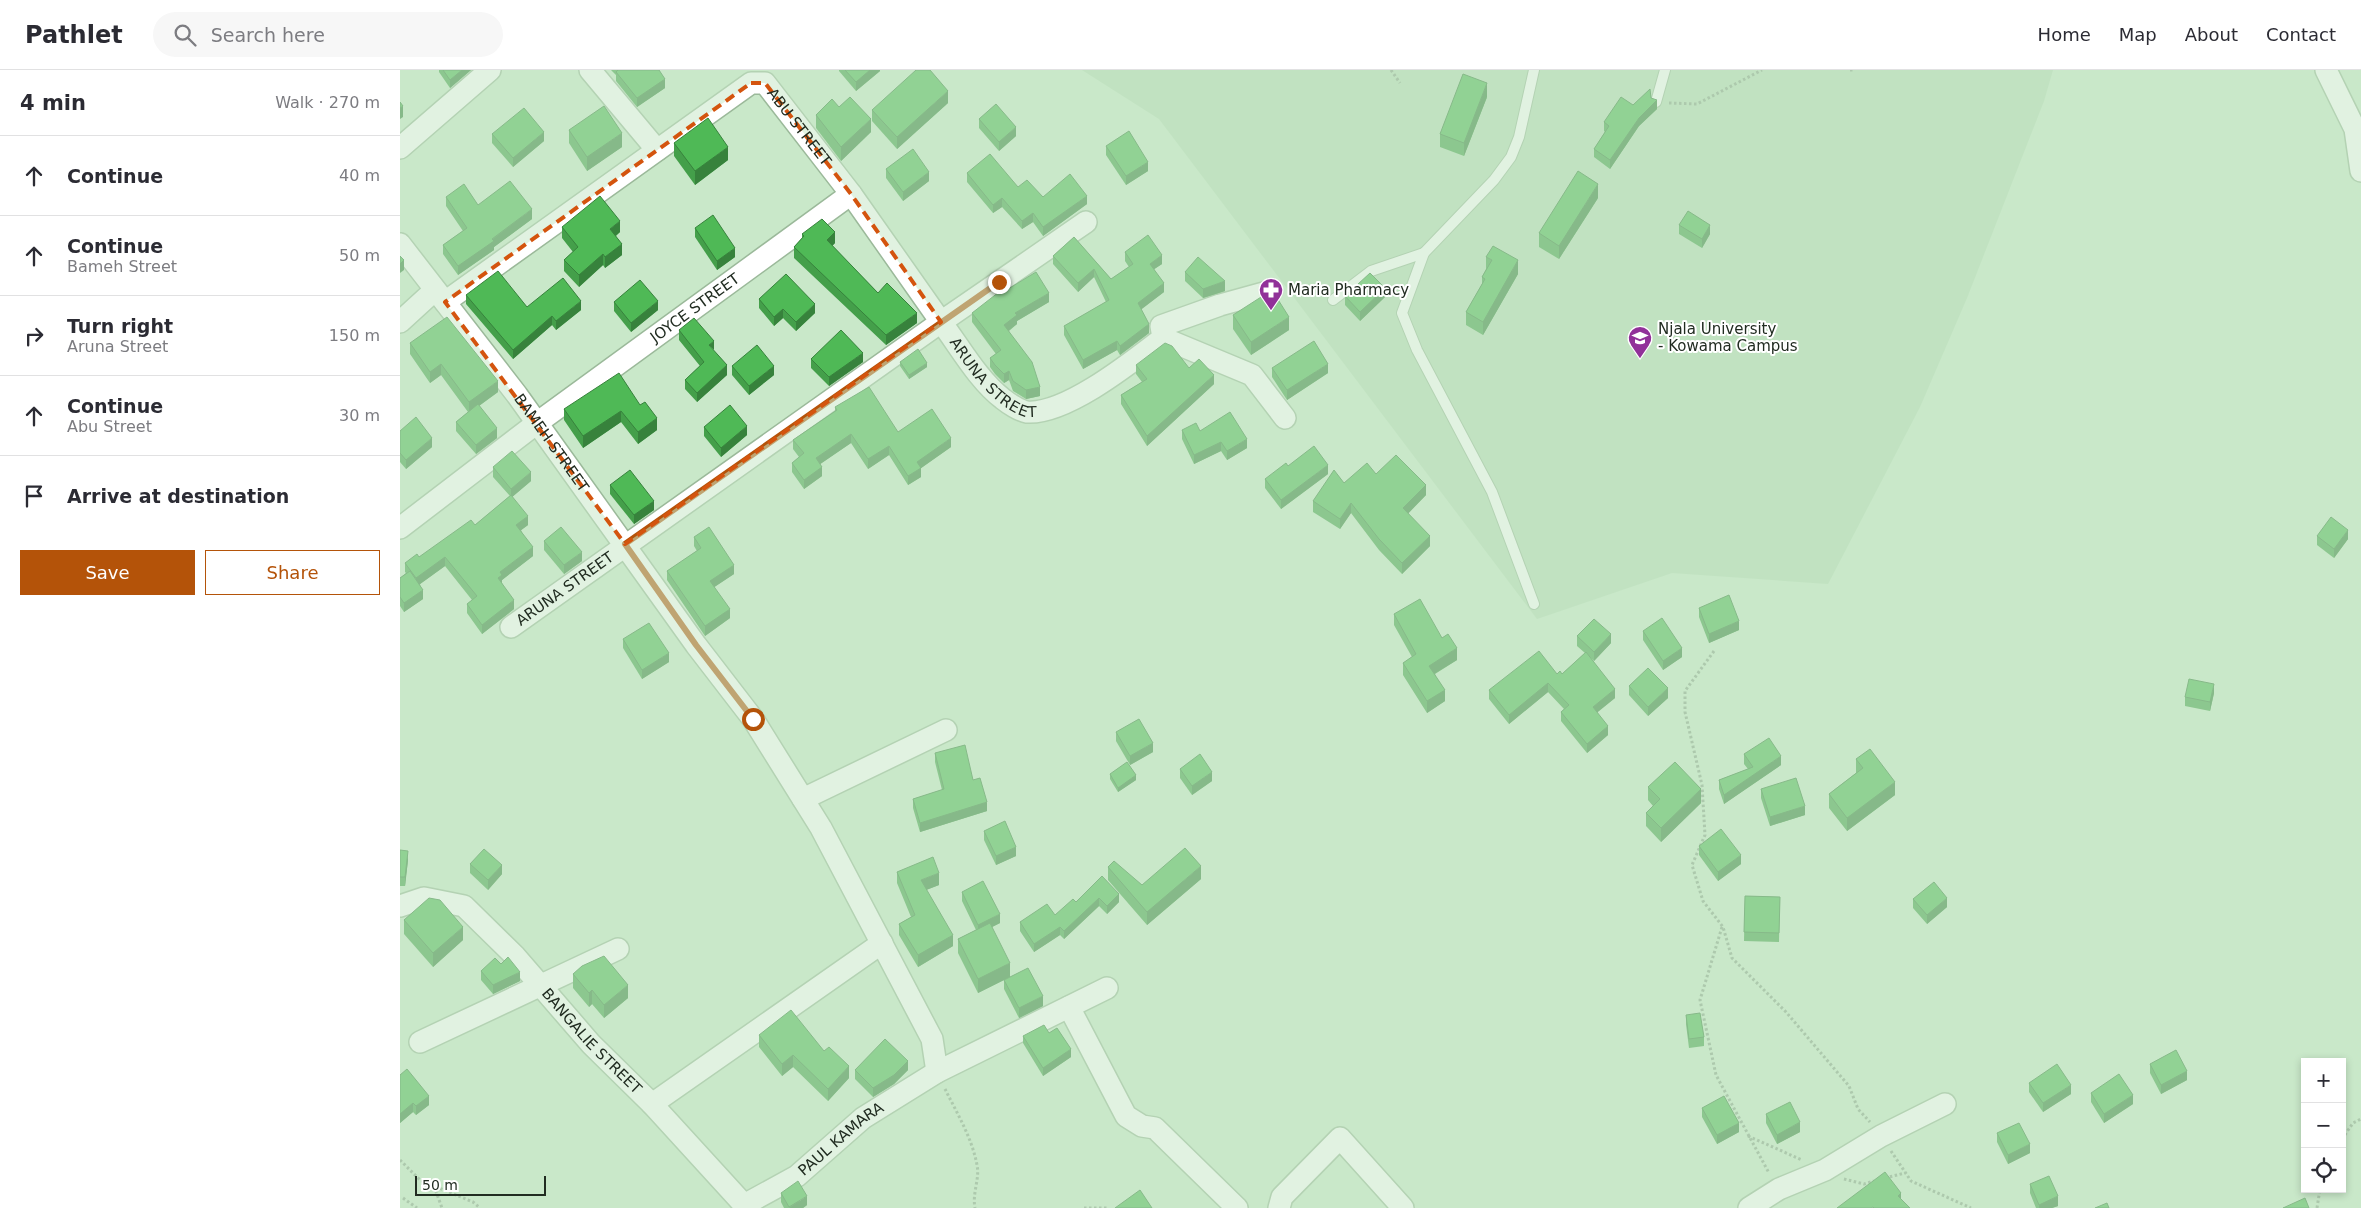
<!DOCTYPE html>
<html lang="en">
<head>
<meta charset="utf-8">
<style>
  body { margin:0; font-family:"DejaVu Sans",sans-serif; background:#f7f7f7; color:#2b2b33 }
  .controls { position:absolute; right:15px; bottom:15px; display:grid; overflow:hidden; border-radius:0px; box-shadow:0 2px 8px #0003 }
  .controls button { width:45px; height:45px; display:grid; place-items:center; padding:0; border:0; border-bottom:1px solid #e1e1e2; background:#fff; color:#2b2b33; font:25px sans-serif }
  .scale { position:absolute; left:15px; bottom:12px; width:131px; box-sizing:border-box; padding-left:5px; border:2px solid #212c21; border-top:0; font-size:14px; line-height:18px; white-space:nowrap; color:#212c21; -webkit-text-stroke:4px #fff; paint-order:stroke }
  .stop { position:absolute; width:15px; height:15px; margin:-11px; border:4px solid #b45309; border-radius:50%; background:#fff }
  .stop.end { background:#b45309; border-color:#fff; box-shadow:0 1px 5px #0008 }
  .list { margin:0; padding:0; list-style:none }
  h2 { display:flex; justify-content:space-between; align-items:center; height:65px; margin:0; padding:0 20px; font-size:21px }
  h2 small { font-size:16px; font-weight:400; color:#7c7c81 }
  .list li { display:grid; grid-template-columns:32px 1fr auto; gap:15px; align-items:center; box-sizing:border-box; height:80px; padding:0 20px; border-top:1px solid #e1e1e2 }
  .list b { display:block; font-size:19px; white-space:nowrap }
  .list p { margin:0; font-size:16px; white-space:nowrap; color:#7c7c81 }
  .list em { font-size:16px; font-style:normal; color:#7c7c81 }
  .actions { display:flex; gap:10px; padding:15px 20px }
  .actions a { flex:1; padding:11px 0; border:1px solid #b45309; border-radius:0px; text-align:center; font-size:18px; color:#b45309 }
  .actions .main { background:#b45309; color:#fff }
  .icon { flex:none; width:28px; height:28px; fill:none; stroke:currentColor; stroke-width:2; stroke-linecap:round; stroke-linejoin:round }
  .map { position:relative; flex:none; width:1961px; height:1138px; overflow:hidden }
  header { display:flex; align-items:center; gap:30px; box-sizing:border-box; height:70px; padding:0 25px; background:#fff; border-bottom:1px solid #e1e1e2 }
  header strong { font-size:24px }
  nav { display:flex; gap:28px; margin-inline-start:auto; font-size:18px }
  .search { width:350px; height:45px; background:#f7f7f7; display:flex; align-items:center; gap:12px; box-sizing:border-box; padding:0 18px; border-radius:28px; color:#7c7c81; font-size:19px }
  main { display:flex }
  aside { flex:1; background:#fff }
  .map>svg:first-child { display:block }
  .built { fill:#b8dcb8 }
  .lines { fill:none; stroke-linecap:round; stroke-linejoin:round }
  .lane-casing { stroke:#9bb99a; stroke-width:12 }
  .street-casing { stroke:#9bb99a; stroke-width:24 }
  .path { stroke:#8ca48c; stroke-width:3; stroke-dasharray:2.5 2.5; stroke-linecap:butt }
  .lane { stroke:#fff; stroke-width:10 }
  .street { stroke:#fff; stroke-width:21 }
  .wall { fill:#449f4a }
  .shaded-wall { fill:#37823c }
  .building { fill:#4fb956; stroke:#37823c }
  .route { stroke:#b45309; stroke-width:6 }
  .marked { fill:none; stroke:#d4540e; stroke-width:4; stroke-dasharray:10 6; stroke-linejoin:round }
  .labels { text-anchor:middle; stroke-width:4; stroke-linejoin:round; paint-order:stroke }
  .street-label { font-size:15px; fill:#212c21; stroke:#fff }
  .poi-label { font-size:15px; fill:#212c21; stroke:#fff; text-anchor:start }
</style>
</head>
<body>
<header>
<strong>Pathlet</strong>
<div class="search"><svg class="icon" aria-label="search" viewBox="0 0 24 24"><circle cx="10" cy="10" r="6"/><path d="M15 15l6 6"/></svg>Search here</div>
<nav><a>Home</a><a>Map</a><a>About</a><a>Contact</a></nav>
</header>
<main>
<aside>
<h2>4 min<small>Walk · 270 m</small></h2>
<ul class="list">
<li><svg class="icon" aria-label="ahead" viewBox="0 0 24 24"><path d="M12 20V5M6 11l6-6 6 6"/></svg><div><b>Continue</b></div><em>40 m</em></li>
<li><svg class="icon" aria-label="ahead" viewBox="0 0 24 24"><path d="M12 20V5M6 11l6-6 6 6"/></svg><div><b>Continue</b><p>Bameh Street</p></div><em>50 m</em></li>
<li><svg class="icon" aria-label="right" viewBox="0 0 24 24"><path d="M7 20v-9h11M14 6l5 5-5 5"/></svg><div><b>Turn right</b><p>Aruna Street</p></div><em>150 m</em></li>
<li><svg class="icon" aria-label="ahead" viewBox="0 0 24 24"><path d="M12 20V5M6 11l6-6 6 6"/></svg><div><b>Continue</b><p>Abu Street</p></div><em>30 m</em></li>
<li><svg class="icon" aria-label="arrive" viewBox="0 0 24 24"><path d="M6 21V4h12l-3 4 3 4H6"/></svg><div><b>Arrive at destination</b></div></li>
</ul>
<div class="actions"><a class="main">Save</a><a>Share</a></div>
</aside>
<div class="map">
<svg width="1961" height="1138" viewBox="0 0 1961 1138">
  <rect width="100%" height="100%" fill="#c9e8c9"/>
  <!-- built -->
  <polygon class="built" points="682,0 1653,0 1644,31 1567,228 1520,337 1428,514 1272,503 1137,549 759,49"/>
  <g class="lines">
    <!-- lane casing -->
    <g class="lane-casing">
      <g id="lane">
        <polyline points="1134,0 1119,67 1111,87 1094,110 1024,183 1002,243 1017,280 1092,422 1134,534"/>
        <polyline points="1256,32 1265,0"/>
        <polyline points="933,230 971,201 1024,183"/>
      </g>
    </g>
    <!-- street casing -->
    <g class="street-casing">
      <g id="street">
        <polyline points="190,0 257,80"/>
        <polyline points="1926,0 1955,59 1961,101"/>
        <polyline points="0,78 90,0"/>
        <path id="s1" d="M0 174 117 325 296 575 353 649 421 758 532 969 537 1002"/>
        <path id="s2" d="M45 232 351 13H365L451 124 541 252 686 152"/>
        <polyline points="0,252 35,220"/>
        <polyline points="763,268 852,305 885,348"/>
        <path id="s3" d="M0 458 137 353 451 124"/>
        <path id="s4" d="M111 557 541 252C560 277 578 310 603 329 608 333 620 341 627 342 666 345 733 291 763 268L761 256 820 235 867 222"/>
        <polyline points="403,729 546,660"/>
        <path id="s5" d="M0 836 24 828 64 836 115 886 191 974 252 1034 347 1138"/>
        <polyline points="669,937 726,1046 742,1056 755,1058 837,1138"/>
        <polyline points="20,972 218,879"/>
        <polyline points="252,1034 482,873"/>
        <path id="s6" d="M344 1135 397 1106 463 1048 537 1002 707 918"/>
        <polyline points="879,1138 882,1127 940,1068 1003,1138"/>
        <polyline points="1349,1138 1379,1119 1425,1100 1481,1066 1545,1034"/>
      </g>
    </g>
    <!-- path -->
    <g class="path">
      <polyline points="991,0 1000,13"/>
      <polyline points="1450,0 1454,0"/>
      <polyline points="1269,33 1297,34 1362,0"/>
      <polyline points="1314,581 1285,621 1285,642 1302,715 1305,765 1292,795 1303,831 1323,857 1332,888 1386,942 1449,1016 1458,1039 1470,1052"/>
      <polyline points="1322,857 1300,930 1316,1005 1369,1103"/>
      <path d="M545 1019C557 1043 572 1068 577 1095 580 1109 572 1123 575 1138"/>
      <polyline points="1348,1066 1402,1090"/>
      <polyline points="1942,1069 1953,1053 1961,1049"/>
      <polyline points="1491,1081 1511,1111 1571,1138"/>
      <polyline points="0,1090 20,1110 73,1132 80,1138"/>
      <polyline points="1485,1108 1505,1103"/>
      <polyline points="1444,1109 1464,1114 1474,1111"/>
      <polyline points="34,1116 42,1138"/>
      <polyline points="3,1128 17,1138"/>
      <polyline points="684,1138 707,1138"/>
      <polyline points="1917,1138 1920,1119"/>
    </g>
    <!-- lane -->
    <use href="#lane" class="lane"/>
    <!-- street -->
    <use href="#street" class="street"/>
  </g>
  <!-- wall -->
  <g class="wall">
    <polygon points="39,0 71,0 50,18 39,2"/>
    <polygon points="211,0 259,0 265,18 237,37 216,11 216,5"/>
    <polygon points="439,0 480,0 480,1 456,21 439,1"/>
    <polygon points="1087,27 1064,86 1040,77 1040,64"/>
    <polygon points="1251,28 1257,39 1239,56 1210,99 1194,87 1194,79 1205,62 1204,61 1204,52 1233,35"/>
    <polygon points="548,33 497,79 472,51 472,40"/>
    <polygon points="439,37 471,62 441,91 416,58 416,45"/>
    <polygon points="579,49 616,66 599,81 579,58"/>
    <polygon points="169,60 222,77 187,101 169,73"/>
    <polygon points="92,64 144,71 113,97 92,73"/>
    <polygon points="274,73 328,90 295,115 274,86"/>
    <polygon points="706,76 748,101 726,115 706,85"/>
    <polygon points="486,99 529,111 503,131 486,108"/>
    <polygon points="567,103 618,117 643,127 687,134 643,166 633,152 622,159 602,137 593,143 567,112"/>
    <polygon points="46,127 132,149 94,177 94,180 58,205 43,184 43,175 63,161 46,136"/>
    <polygon points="1198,128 1159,189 1139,177 1139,163"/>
    <polygon points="1279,155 1310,164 1302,178 1279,164"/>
    <polygon points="162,157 220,162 216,166 222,185 205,198 203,195 179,217 164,201 164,190 173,182 162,168"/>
    <polygon points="295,158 335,187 317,200 295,167"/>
    <polygon points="402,164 435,173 432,176 478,223 517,253 486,275 394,188 394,177 402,168"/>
    <polygon points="674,167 711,209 729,197 725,191 725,182 762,194 754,199 764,222 741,239 749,263 720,285 717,280 683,299 664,265 664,256 706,232 694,207 678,222 653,194 653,186"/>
    <polygon points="1086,187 1118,204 1083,265 1066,255 1066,242 1082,214 1082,207 1086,199"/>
    <polygon points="785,202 825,221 803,228 785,211"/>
    <polygon points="600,224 649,232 617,251 617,254 609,261 640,326 626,329 613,321 609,310 604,313 595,304 590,297 590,288 596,284 572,252 572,243"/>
    <polygon points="66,225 127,237 181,240 156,260 152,255 113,289 66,234"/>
    <polygon points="945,226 985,227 960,251 945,235"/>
    <polygon points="359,229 415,243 396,261 383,248 374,256 359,238"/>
    <polygon points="214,232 258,240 231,262 214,241"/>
    <polygon points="833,245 889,260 851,285 833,259"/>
    <polygon points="279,260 313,281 327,305 297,332 285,319 285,310 300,296 279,270"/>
    <polygon points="10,273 98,322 79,336 97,368 76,384 56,361 56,352 68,342 41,305 30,313 10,284"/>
    <polygon points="411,289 463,292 429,316 411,298"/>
    <polygon points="500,292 527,297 509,309 500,296"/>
    <polygon points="736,295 789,298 814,314 747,376 721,334 721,325 742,312 736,304"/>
    <polygon points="332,296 374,305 349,325 332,305"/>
    <polygon points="872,298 928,303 887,330 872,307"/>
    <polygon points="240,335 257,360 238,374 221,352 183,378 164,350 164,339"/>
    <polygon points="435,337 498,362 551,377 521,398 521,407 508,415 489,385 468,399 451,373 420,394 422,406 404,419 392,402 392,393 399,387 393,379 393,370 435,341"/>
    <polygon points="304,357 347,365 321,387 304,366"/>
    <polygon points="782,360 800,361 847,378 827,390 821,381 794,394 782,369"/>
    <polygon points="0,361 32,377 6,399 0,392"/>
    <polygon points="93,397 131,411 112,427 128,455 121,460 133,486 102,510 102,513 114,539 82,564 67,543 67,534 72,530 45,496 20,514 23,529 4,542 0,536 0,508 6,503 5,502 5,493 19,487 75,455 110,426 93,407"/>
    <polygon points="928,404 881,439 865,418 865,409"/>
    <polygon points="976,404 1026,425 1008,443 1030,476 1002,504 979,480 951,443 940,459 913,442 913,431 944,413"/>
    <polygon points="210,415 254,440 234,454 210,424"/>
    <polygon points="1917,466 1948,469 1934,488 1917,475"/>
    <polygon points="294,467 334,504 314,517 330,548 305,566 267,510 267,501 297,481 294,476"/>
    <polygon points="144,471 182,491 164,504 144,480"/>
    <polygon points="1299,538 1339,560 1309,573 1299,547"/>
    <polygon points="994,544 1042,568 1057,590 1035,604 1045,631 1027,643 1003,605 1003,593 1012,587 994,555"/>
    <polygon points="1243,561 1282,587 1263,600 1243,570"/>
    <polygon points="1177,566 1211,573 1194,591 1191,588 1215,628 1197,642 1208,665 1187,683 1161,651 1161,642 1164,639 1148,622 1109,654 1089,629 1089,620 1157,604 1162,604 1185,583 1177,576"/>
    <polygon points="223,569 269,592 242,609 223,578"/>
    <polygon points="1229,616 1268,628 1248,646 1229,625"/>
    <polygon points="1814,623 1810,641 1785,636 1785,627"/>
    <polygon points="716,662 753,682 730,695 716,671"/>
    <polygon points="535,683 573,710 587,741 520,762 513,738 513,729 542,720 535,692"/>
    <polygon points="1344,684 1381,695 1324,734 1319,719 1319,710 1348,699 1344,694"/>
    <polygon points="1456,689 1495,725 1447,761 1429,738 1429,724 1456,703"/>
    <polygon points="780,699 812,711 792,725 780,708"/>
    <polygon points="710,704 736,710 718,722 710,709"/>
    <polygon points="1248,717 1301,733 1261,772 1246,756 1246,743 1253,736 1248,730"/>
    <polygon points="1361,719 1405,745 1370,756 1361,728"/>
    <polygon points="584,761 616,786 596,795 584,770"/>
    <polygon points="1299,776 1341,794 1318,811 1299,785"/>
    <polygon points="0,780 8,790 5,816 0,816"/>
    <polygon points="70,794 102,804 88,820 70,803"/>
    <polygon points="708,797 742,815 801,809 747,855 708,810"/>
    <polygon points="497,802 539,815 526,820 553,876 518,897 499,865 499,854 511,847 497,813"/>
    <polygon points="702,806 719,832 707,844 699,836 664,869 660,865 634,882 620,861 620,852 655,845 676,832"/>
    <polygon points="562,822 600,853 592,857 610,907 578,923 558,883 558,869 576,860 562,831"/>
    <polygon points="1345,826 1380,827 1379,872 1344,871"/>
    <polygon points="1513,829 1547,837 1527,854 1513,838"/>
    <polygon points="4,850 63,870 33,897 4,864"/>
    <polygon points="101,894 120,911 93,924 81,910 81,901"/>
    <polygon points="173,904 228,928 204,948 192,934 189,937 173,918"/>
    <polygon points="604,910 643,936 619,948 604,919"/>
    <polygon points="1286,945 1304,967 1304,976 1289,978 1286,954"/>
    <polygon points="649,963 671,987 643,1006 623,973 623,966"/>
    <polygon points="359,965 424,981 449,1008 428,1031 393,997 382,1006 359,977"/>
    <polygon points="1750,994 1787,1010 1761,1024 1750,1003"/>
    <polygon points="455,1000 508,1000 494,1014 473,1027 455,1009"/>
    <polygon points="0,1005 29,1035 16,1045 13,1042 0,1053"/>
    <polygon points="1629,1013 1671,1024 1643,1042 1629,1022"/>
    <polygon points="1691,1023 1733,1034 1704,1053 1691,1032"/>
    <polygon points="1302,1038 1339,1062 1317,1074 1302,1047"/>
    <polygon points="1366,1044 1400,1062 1377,1074 1366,1053"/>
    <polygon points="1597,1063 1630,1083 1608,1094 1597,1072"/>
    <polygon points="1630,1114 1658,1136 1652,1138 1636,1138 1630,1123"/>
    <polygon points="381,1123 407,1135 403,1138 384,1138 381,1132"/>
  </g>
  <!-- shaded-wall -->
  <g class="shaded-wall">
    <polygon points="62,0 71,0 50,18 50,10"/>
    <polygon points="470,0 480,0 480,1 456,21 456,12"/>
    <polygon points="265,9 265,18 237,37 237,28"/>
    <polygon points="1087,13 1087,27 1064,86 1064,73"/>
    <polygon points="548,21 548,33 497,79 497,67"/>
    <polygon points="1257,30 1257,39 1239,56 1210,99 1210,90 1239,48"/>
    <polygon points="3,36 3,47 0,49 0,38"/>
    <polygon points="471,49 471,62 441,91 441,77"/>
    <polygon points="616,57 616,66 599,81 599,72"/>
    <polygon points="144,62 144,71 113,97 113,88"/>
    <polygon points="222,63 222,77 187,101 187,87"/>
    <polygon points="328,77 328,90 295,115 295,101"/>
    <polygon points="748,92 748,101 726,115 726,106"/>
    <polygon points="529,102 529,111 503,131 503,122"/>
    <polygon points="1198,114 1198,128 1159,189 1159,176"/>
    <polygon points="687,126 687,134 643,166 643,157"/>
    <polygon points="602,128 602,137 593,143 593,135"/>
    <polygon points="132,139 132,149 94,177 94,180 58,205 58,196"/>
    <polygon points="633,143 633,152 622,159 622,151"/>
    <polygon points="220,151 220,162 210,170 210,159"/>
    <polygon points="1310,155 1310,164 1302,178 1302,169"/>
    <polygon points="435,162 435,173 427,181 427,170"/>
    <polygon points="222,174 222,185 205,198 205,187"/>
    <polygon points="335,178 335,187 317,200 317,191"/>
    <polygon points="203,184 203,195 179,217 179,205"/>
    <polygon points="762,185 762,194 750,202 750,194"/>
    <polygon points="4,190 4,200 0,203 0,194"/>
    <polygon points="1118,190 1118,204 1083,265 1083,252"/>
    <polygon points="694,199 694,207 678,222 678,213"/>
    <polygon points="825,211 825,221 803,228 803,219"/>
    <polygon points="764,213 764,222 738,242 738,233"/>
    <polygon points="985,218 985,227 960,251 960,242"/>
    <polygon points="649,223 649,232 617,251 617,254 604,264 604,255 615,243"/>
    <polygon points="181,231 181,240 156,260 156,251"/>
    <polygon points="258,231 258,240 231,262 231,253"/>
    <polygon points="415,234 415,243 396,261 396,252"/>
    <polygon points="383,239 383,248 374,256 374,247"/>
    <polygon points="517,243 517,253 486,275 486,265"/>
    <polygon points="152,246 152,255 113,289 113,280"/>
    <polygon points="889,247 889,260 851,285 851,272"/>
    <polygon points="749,254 749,263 720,285 720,276"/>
    <polygon points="314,271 314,280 309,275"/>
    <polygon points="717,271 717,280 683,299 683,290"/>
    <polygon points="463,283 463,292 429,316 429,307"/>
    <polygon points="527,293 527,297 509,309 509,305"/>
    <polygon points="41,294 41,305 30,313 30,302"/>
    <polygon points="928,294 928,303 887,330 887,320"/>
    <polygon points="327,295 327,305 297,332 297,323"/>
    <polygon points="374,296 374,305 349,325 349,316"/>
    <polygon points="609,301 609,310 604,313 604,304"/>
    <polygon points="814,305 814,314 747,376 747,366"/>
    <polygon points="98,311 98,322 69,343 69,332"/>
    <polygon points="640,317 640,326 626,329 626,320"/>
    <polygon points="221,341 221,352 183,378 183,366"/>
    <polygon points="257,348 257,360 238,374 238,362"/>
    <polygon points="347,356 347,365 321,387 321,378"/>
    <polygon points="97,358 97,368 76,384 76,375"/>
    <polygon points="451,364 451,373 416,397 416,388"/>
    <polygon points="32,368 32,377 6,399 6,390"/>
    <polygon points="551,368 551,377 517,401 517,392"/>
    <polygon points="847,369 847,378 827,390 827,381"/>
    <polygon points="821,372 821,381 794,394 794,385"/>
    <polygon points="489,376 489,385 468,399 468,389"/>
    <polygon points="928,395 928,404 881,439 881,430"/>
    <polygon points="422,397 422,406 404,419 404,410"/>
    <polygon points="521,398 521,407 508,415 508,406"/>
    <polygon points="131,402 131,411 111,428 111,419"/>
    <polygon points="1026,415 1026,425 1003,449 1003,438"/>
    <polygon points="254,431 254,440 234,454 234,445"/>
    <polygon points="951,433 951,443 940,459 940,449"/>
    <polygon points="128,446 128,455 116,464 116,455"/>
    <polygon points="1948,460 1948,469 1934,488 1934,479"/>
    <polygon points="1030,466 1030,476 1002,504 1002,493"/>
    <polygon points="133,477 133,486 102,510 102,514 98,508 100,502"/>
    <polygon points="182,482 182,491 164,504 164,495"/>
    <polygon points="45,487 45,496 16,517 16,508"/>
    <polygon points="334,495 334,504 310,520 310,511"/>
    <polygon points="23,520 23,529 4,542 4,533"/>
    <polygon points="114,530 114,539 82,564 82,555"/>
    <polygon points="330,539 330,548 305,566 305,556"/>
    <polygon points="1339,551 1339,560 1309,573 1309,564"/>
    <polygon points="1211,564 1211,573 1194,591 1194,582"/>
    <polygon points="1057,578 1057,590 1029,607 1029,596"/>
    <polygon points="1282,578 1282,587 1263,600 1263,591"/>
    <polygon points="269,583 269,592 242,609 242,600"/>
    <polygon points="1148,613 1148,622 1109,654 1109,645"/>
    <polygon points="1814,614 1814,623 1810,641 1810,632"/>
    <polygon points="1268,618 1268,628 1248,646 1248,637"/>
    <polygon points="1215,619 1215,628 1193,646 1193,637"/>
    <polygon points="1045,620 1045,631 1027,643 1027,631"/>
    <polygon points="1208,656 1208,665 1187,683 1187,674"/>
    <polygon points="753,673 753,682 730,695 730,686"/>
    <polygon points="1381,686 1381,695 1324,734 1324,725"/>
    <polygon points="812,702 812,711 792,725 792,716"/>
    <polygon points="736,705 736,710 718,722 718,718"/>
    <polygon points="1495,712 1495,725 1447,761 1447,748"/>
    <polygon points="1301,719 1301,733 1261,772 1261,758"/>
    <polygon points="587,732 587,741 520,762 520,753"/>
    <polygon points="1405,736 1405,745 1370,756 1370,747"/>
    <polygon points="616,777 616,786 596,795 596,786"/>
    <polygon points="8,781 8,790 5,816 5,807"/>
    <polygon points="1341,785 1341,794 1318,811 1318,802"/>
    <polygon points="102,795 102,804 88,820 88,810"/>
    <polygon points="801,796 801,809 747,855 747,842"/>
    <polygon points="539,803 539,815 521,822 521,810"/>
    <polygon points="719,824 719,832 707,844 707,836"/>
    <polygon points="699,828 699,836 664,869 664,861"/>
    <polygon points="1547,828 1547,837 1527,854 1527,845"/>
    <polygon points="600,844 600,853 578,864 578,855"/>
    <polygon points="63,857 63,870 33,897 33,883"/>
    <polygon points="660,857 660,865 634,882 634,874"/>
    <polygon points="553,865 553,876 518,897 518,885"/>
    <polygon points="610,893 610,907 578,923 578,909"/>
    <polygon points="120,902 120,911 93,924 93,915"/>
    <polygon points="228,915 228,928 204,948 204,935"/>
    <polygon points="192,920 192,934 189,937 189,923"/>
    <polygon points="643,926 643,936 619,948 619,938"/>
    <polygon points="671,979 671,987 643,1006 643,998"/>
    <polygon points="393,985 393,997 382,1006 382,994"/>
    <polygon points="508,991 508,1000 494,1014 473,1027 473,1018"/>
    <polygon points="449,996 449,1008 428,1031 428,1019"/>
    <polygon points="1787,1001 1787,1010 1761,1024 1761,1015"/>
    <polygon points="1671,1015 1671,1024 1643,1042 1643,1033"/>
    <polygon points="1733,1025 1733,1034 1704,1053 1704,1044"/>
    <polygon points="29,1026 29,1035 16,1045 16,1036"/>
    <polygon points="13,1033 13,1042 0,1053 0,1044"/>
    <polygon points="1400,1052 1400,1062 1377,1074 1377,1065"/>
    <polygon points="1339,1053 1339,1062 1317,1074 1317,1065"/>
    <polygon points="1630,1074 1630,1083 1608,1094 1608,1085"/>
    <polygon points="1501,1123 1501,1133 1498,1126"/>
    <polygon points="407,1126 407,1135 403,1138 389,1138"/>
    <polygon points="1658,1126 1658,1136 1652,1138 1639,1138 1639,1135"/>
  </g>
  <!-- building -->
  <g class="building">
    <polygon points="43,0 62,0 50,10"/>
    <polygon points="218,0 259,0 265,9 237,28 216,2"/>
    <polygon points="445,0 470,0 456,12"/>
    <polygon points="516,0 530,0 548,21 497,67 472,40"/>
    <polygon points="1063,4 1087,13 1064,73 1040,64"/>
    <polygon points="1250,19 1251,28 1257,30 1239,48 1210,90 1194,79 1209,56 1204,52 1221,27 1233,35"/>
    <polygon points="450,27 471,49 441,77 416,45 432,29 439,37"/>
    <polygon points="0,32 3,36 0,38"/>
    <polygon points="596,34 616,57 599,72 579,49"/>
    <polygon points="204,36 222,63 187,87 169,60"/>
    <polygon points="124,38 144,62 113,88 92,64"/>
    <polygon points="308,48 328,77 295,101 274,73"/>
    <polygon points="729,61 748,92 726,106 706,76"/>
    <polygon points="513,79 529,102 503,122 486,99"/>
    <polygon points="590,84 618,117 627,110 643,127 670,104 687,126 643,157 633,143 622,151 602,128 593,135 567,103"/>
    <polygon points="1178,101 1198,114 1159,176 1139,163"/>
    <polygon points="110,111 132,139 92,169 94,171 58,196 43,175 67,158 46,127 64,114 78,135"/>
    <polygon points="200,126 220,151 210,159 222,174 205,187 203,184 179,205 164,190 178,177 162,157"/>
    <polygon points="1288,141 1310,155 1302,169 1279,155"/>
    <polygon points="313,145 335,178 317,191 295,158"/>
    <polygon points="422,149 435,162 427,170 478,223 487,213 517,243 486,265 394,177 404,166 402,164"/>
    <polygon points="748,165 762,185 750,194 764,213 738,233 749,254 720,276 717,271 683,290 664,256 709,230 694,199 678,213 653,186 674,167 711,209 733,194 725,182"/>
    <polygon points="1093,176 1118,190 1083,252 1066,242 1085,209 1082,207 1092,190 1086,187"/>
    <polygon points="0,186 4,190 0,194"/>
    <polygon points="798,187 825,211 803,219 785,202"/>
    <polygon points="98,201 127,237 163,208 181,231 156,251 152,246 113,280 66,225"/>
    <polygon points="636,202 649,223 615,243 617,245 604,255 632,292 640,317 626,320 613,311 609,301 604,304 595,295 590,288 601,280 572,243 599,222 600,224"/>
    <polygon points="970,203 985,218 960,242 945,226"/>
    <polygon points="386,204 415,234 396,252 383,239 374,247 359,229"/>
    <polygon points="240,210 258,231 231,253 214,232"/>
    <polygon points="872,220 889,247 851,272 833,245"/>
    <polygon points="47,247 98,311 69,332 41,294 30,302 10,273"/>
    <polygon points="294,248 314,271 309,275 327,295 297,323 285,310 304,292 279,260"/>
    <polygon points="441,260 463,283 429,307 411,289"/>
    <polygon points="914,271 928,294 887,320 872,298"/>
    <polygon points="765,273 772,276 789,298 799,289 814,305 747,366 721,325 747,309 736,295"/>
    <polygon points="357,275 374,296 349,316 332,296"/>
    <polygon points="518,279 527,293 509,305 500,292"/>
    <polygon points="219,303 240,335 245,332 257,348 238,362 221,341 183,366 164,339"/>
    <polygon points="469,317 498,362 532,339 551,368 517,392 521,398 508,406 489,376 468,389 451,364 416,388 422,397 404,410 392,393 404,383 393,370 437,340 435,337"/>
    <polygon points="78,334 97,358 76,375 56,352"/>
    <polygon points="330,335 347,356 321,378 304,357"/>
    <polygon points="830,342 847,369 827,381 821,372 794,385 782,360 796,353 800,361"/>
    <polygon points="16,347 32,368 6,390 0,383 0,361"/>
    <polygon points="914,376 928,395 881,430 865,409 886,393 888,396"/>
    <polygon points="112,381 131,402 111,419 93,397"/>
    <polygon points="996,385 1026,415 1003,438 1030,466 1002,493 979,469 951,433 940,449 913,431 934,400 944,413 967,393 976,404"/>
    <polygon points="230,400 254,431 234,445 210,415"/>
    <polygon points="111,425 128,446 116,455 133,477 100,502 102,505 98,508 114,530 82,555 67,534 77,526 45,487 16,508 5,493 17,484 19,487 71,450 75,455"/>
    <polygon points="1931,447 1948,460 1934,479 1917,466"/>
    <polygon points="161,457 182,482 164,495 144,471"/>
    <polygon points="309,457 334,495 310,511 330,539 305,556 267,501 301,478 294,467"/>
    <polygon points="10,501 23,520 4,533 0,527 0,508"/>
    <polygon points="1329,525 1339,551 1309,564 1299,538"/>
    <polygon points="1020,529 1042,568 1048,564 1057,578 1029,596 1045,620 1027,631 1003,593 1016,584 994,544"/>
    <polygon points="1262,548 1282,578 1263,591 1243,561"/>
    <polygon points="1194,549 1211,564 1194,582 1177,566"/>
    <polygon points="249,553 269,583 242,600 223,569"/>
    <polygon points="1139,581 1157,604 1160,601 1162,604 1186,582 1215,619 1193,637 1208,656 1187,674 1161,642 1169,635 1148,613 1109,645 1089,620"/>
    <polygon points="1248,598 1268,618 1248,637 1229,616"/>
    <polygon points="1789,609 1814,614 1810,632 1785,627"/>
    <polygon points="739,649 753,673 730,686 716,662"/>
    <polygon points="1369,668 1381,686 1324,725 1319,710 1353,697 1344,684"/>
    <polygon points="565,675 573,710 580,708 587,732 520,753 513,729 544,719 535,683"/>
    <polygon points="1470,679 1495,712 1447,748 1429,724 1463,698 1456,689"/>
    <polygon points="800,684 812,702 792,716 780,699"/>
    <polygon points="727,692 736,705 718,718 710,704"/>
    <polygon points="1275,692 1301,719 1261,758 1246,743 1260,729 1248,717"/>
    <polygon points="1396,708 1405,736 1370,747 1361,719"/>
    <polygon points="605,751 616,777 596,786 584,761"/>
    <polygon points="1321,759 1341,785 1318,802 1299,776"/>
    <polygon points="785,778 801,796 747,842 708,797 714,791 742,815"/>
    <polygon points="84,779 102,795 88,810 70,794"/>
    <polygon points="0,780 8,781 5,807 0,807"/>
    <polygon points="533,787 539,803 521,810 553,865 518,885 499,854 515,845 497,802"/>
    <polygon points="702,806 719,824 707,836 699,828 664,861 660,857 634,874 620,852 647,834 655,845 673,829 676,832"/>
    <polygon points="583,811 600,844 578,855 562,822"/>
    <polygon points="1534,812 1547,828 1527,845 1513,829"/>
    <polygon points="1345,826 1380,827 1379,863 1344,862"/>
    <polygon points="29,828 40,830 63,857 33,883 4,850"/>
    <polygon points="590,853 610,893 578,909 558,869"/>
    <polygon points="204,886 228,915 204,935 192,920 189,923 173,904 182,896"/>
    <polygon points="108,887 120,902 93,915 81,901 95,888 101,894"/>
    <polygon points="628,898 643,926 619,938 604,910"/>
    <polygon points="391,940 424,981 429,977 449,996 428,1019 393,985 382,994 359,965"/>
    <polygon points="1300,943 1304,967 1289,969 1286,945"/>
    <polygon points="644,955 649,963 657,958 671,979 643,998 623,966"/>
    <polygon points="485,969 508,991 494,1005 473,1018 455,1000"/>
    <polygon points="1776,980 1787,1001 1761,1015 1750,994"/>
    <polygon points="1657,994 1671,1015 1643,1033 1629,1013"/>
    <polygon points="7,999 29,1026 16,1036 13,1033 0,1044 0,1005"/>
    <polygon points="1719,1004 1733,1025 1704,1044 1691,1023"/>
    <polygon points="1324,1026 1339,1053 1317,1065 1302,1038"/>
    <polygon points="1390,1032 1400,1052 1377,1065 1366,1044"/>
    <polygon points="1619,1053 1630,1074 1608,1085 1597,1063"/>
    <polygon points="1485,1102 1501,1123 1498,1126 1510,1138 1474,1138 1473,1137 1471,1138 1437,1138"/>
    <polygon points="1649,1106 1658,1126 1639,1135 1630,1114"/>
    <polygon points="398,1111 407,1126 389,1137 381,1123"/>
    <polygon points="740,1120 752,1138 715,1138"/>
    <polygon points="1905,1128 1909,1138 1883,1138"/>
    <polygon points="1707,1133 1709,1138 1695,1138"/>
  </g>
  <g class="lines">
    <!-- route -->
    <polyline class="route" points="353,649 296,575 225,474 599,212"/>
  </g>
  <!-- marked area -->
  <path d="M0 0H1961V1138H0ZM351 13H365L451 124 541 252 225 474 45 232Z" fill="#c9e8c9" fill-opacity=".55" fill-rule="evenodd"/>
  <path class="marked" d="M351 13H365L451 124 541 252 225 474 45 232Z"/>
  <!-- icons -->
  <defs>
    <g id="pharmacy-pin" transform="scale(1.25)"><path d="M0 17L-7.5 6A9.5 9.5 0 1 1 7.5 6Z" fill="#913199" stroke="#fff"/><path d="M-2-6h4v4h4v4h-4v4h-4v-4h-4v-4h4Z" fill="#fff"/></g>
    <g id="university-pin" transform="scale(1.25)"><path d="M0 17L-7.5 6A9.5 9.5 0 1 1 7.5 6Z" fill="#913199" stroke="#fff"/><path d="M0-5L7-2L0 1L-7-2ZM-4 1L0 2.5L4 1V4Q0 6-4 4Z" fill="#fff"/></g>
  </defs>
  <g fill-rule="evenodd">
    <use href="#pharmacy-pin" x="871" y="220"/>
    <use href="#university-pin" x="1240" y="268"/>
  </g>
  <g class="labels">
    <!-- street labels -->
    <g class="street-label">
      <text dy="5" stroke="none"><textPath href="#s2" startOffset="446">ABU STREET</textPath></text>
      <text dy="5" stroke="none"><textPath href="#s3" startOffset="368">JOYCE STREET</textPath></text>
      <text dy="5" stroke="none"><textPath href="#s4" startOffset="606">ARUNA STREET</textPath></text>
      <text dy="5" stroke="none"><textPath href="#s1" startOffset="250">BAMEH STREET</textPath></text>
      <text dy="5" stroke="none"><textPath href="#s4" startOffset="66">ARUNA STREET</textPath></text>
      <text dy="5" stroke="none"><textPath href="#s5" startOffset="252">BANGALIE STREET</textPath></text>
      <text dy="5" stroke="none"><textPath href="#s6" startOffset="118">PAUL KAMARA</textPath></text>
    </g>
    <!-- poi labels -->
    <g class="poi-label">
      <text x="888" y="225">Maria Pharmacy</text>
      <text x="1258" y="264">Njala University<tspan x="1258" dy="17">- Kowama Campus</tspan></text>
    </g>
  </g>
</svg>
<div class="controls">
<button>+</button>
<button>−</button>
<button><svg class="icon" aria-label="locate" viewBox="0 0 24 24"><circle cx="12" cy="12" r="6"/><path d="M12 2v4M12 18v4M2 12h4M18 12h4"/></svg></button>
</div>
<div class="scale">50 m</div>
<div class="stop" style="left:353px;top:649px"></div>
<div class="stop end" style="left:599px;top:212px"></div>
</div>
</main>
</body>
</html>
